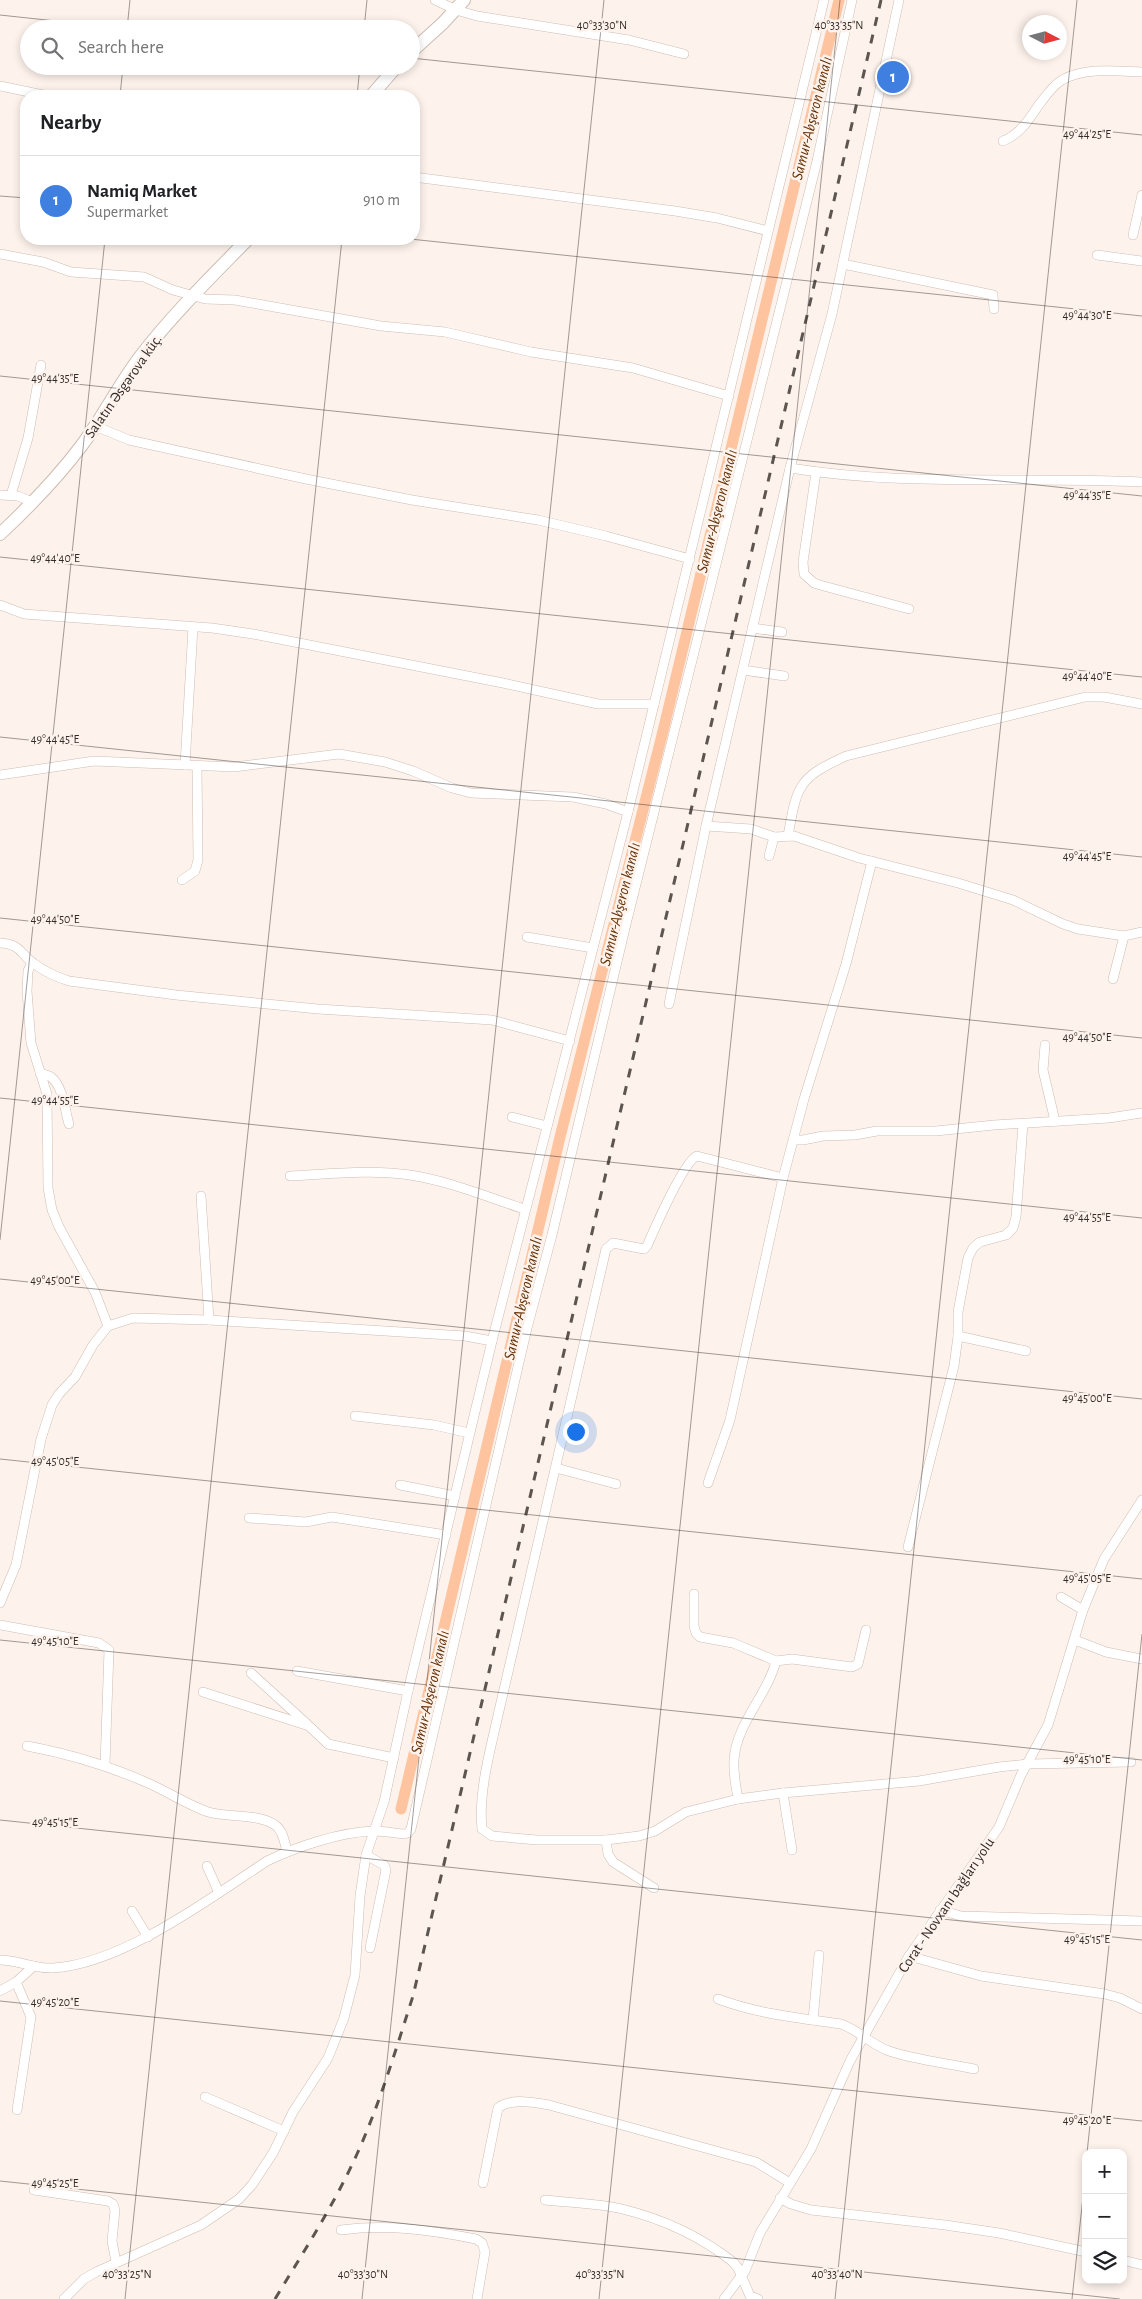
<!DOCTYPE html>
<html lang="en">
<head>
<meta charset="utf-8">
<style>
  body { margin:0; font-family:"Alegreya Sans",sans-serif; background:#f6f6f6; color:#202124 }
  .controls { position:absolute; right:15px; bottom:15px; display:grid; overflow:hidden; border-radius:10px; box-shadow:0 2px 8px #0003 }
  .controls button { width:45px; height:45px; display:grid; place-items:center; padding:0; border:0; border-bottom:1px solid #e0e0e0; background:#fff; color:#202124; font:25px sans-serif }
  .compass { position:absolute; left:1022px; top:15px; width:45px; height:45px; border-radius:50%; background:#fff; box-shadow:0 2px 8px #0003; rotate:96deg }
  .you { position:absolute; left:575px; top:1431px; width:18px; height:18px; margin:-12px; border:4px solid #fff; border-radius:50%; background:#1a73e8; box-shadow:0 0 0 8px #1a73e833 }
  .badge { display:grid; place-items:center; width:32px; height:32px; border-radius:50%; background:#db2777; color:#fff; font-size:16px; font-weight:700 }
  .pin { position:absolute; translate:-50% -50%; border:2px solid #fff; box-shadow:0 1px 5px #0006 }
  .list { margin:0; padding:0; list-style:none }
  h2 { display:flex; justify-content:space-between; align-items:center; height:65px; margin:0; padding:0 20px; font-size:21px }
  h2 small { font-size:16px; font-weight:400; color:#757577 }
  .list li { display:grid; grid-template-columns:32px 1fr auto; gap:15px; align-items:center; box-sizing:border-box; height:90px; padding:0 20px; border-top:1px solid #e0e0e0 }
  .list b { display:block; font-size:19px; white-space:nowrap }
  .list p { margin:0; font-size:16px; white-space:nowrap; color:#757577 }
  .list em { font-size:16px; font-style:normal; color:#757577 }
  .icon { flex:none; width:28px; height:28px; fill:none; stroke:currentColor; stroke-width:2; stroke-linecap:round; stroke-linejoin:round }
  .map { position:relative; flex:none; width:1142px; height:2299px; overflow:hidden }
  .search { position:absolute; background:#fff; box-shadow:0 2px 8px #0003; left:20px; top:20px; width:400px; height:55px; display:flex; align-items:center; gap:12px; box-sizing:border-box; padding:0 18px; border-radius:28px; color:#757577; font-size:19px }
  .panel { position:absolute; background:#fff; box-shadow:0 2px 8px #0003; left:20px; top:90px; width:400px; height:155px; border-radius:20px }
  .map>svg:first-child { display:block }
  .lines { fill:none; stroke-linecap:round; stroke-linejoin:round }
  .canal { stroke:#fec4a0; stroke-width:11 }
  .street-casing { stroke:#cdbcb1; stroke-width:10 }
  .secondary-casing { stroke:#cdbcb1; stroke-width:14 }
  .street { stroke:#fff; stroke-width:9 }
  .secondary { stroke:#fff; stroke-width:12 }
  .rail { stroke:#5c5550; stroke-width:3; stroke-dasharray:9 9; stroke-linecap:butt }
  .ticks { fill:none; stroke:#312b27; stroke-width:1; stroke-opacity:0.45 }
  .labels { text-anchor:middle; stroke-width:5; stroke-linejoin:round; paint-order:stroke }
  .street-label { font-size:15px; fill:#312b27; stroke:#fef3ec }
  .water-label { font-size:16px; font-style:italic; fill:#653107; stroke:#fef3ec }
  .ticks-label { font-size:12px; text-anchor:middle; fill:#312b27; stroke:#fef3ec; stroke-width:5; stroke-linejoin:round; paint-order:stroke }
</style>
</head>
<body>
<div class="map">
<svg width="1142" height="2299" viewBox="0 0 1142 2299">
  <rect width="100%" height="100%" fill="#fef3ec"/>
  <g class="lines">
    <!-- canal -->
    <polyline class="canal" points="401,1809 560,1137 663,731 839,0"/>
    <!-- street casing -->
    <g class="street-casing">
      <g id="street">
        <polyline points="435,0 456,10 477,16 629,40 684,54"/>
        <polyline points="0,86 48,96"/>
        <path d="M1003 141C1020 134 1028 121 1038 106 1045 97 1052 86 1062 80 1085 67 1117 71 1142 72"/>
        <polyline points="414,177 675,211 717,218 768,231"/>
        <polyline points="1133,235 1142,195"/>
        <polyline points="0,254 43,262 71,272 144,277 173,290 205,299 235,300 381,326 445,332 531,352 633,368 729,396"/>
        <polyline points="1097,255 1142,261"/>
        <polyline points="843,264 993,295 994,309"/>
        <polyline points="95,426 129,440 306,479 412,500 538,520 606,536 690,559"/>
        <path d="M790 468C907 487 1025 476 1142 482"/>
        <polyline points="816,472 803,562 804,574 814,583 820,585 909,609"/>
        <polyline points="0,495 18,496 32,502"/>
        <polyline points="11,495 28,438 41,365"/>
        <polyline points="0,605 24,614 212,628 253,634 503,683 598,704 654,704"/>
        <polyline points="752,628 782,632"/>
        <polyline points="743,670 784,676"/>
        <polyline points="185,765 193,627"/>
        <polyline points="0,775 94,761 234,767 339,754 385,762 413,771 452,788 471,793 573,797 606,804 628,812"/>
        <path d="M788 836C797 785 798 778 846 756L1085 697H1104L1142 704"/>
        <polyline points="774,837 751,829 706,826 790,468 832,314 899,0"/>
        <polyline points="769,856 774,837 794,836 859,858 958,883 1013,900 1063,924 1078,929 1124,936 1142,932"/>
        <polyline points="182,880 195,871 198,860 197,766"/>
        <polyline points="527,937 593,948"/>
        <path d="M0 943C20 944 20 953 33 963 44 971 56 977 69 981L176 995 318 1009 492 1020 570 1041"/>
        <polyline points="32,962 28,971 27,991 31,1043 47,1094 48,1188 52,1210 59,1227 95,1292 108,1326"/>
        <polyline points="1113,979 1124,936"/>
        <polyline points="669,1004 706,826"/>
        <polyline points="1045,1045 1043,1070 1055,1121"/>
        <path d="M40 1073C43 1074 48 1075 51 1077 63 1086 65 1111 69 1124"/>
        <polyline points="512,1117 547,1126"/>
        <polyline points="794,1140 803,1140 823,1136 855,1135 877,1131 936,1131 994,1125 1109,1118 1142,1113"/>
        <path d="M290 1176C330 1174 371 1169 410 1175 449 1181 487 1197 524 1209"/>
        <path d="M783 1178 697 1156C684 1161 654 1230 647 1246L644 1249 613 1243 606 1249 499 1711C491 1747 478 1792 482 1829L492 1836 537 1840H606L639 1836 655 1831 686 1812 738 1799 783 1793 919 1781 999 1767 1028 1764 1131 1762"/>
        <polyline points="201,1196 209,1320"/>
        <polyline points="958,1336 1026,1351"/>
        <polyline points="355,1416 434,1425 469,1433"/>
        <polyline points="556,1468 616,1484"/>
        <polyline points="708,1483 730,1420 783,1178 804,1099 846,964 872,861"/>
        <polyline points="400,1485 455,1496"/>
        <polyline points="249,1518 306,1522 332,1517 446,1535"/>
        <polyline points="908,1547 954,1366 958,1336 958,1312 968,1258 973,1248 980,1242 1006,1235 1013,1228 1016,1217 1023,1124"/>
        <path d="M694 1594V1626L696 1633 700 1637 733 1643 776 1661C767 1696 736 1724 734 1760 733 1773 736 1786 738 1799"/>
        <polyline points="1061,1597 1083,1610"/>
        <polyline points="0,1603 16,1565 41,1439 52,1405 59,1394 75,1377 93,1345 108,1326 133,1318 209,1320 465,1336 492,1341"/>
        <polyline points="0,1625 99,1643 109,1650 105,1765"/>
        <polyline points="1075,1640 1106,1652 1142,1659"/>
        <polyline points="776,1661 792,1659 852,1667 858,1664 866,1630"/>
        <polyline points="297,1671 408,1691"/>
        <polyline points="251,1673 307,1724"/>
        <polyline points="203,1692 309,1726 328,1744 394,1758"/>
        <path d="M27 1746C70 1754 110 1766 150 1784 170 1793 188 1805 208 1812 229 1818 257 1813 275 1825 283 1830 285 1843 287 1852"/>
        <polyline points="783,1793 792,1850"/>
        <polyline points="606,1840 608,1854 613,1862 654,1888"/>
        <polyline points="366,1855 384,1865 386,1870 370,1948"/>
        <polyline points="207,1866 219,1893"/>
        <polyline points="940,1910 961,1916 1142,1921"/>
        <polyline points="132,1911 148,1937"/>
        <polyline points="909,1956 981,1976 1105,1994 1120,1998 1142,2009"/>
        <path d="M0 1960C18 1960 35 1969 53 1968 122 1964 209 1899 267 1861 296 1847 340 1832 373 1831 383 1831 394 1833 404 1834L408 1833 411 1829 527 1328 552 1235 626 924 817 161 852 0"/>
        <polyline points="16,1982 31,2017 17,2110"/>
        <polyline points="0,1991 16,1982 34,1966"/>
        <path d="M718 1999C758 2014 799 2018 841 2024 859 2030 871 2045 889 2051 916 2060 946 2063 974 2069"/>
        <polyline points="813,2020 819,1955"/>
        <polyline points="205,2097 284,2131"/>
        <path d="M483 2183 498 2108C510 2098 534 2102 549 2105L756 2162 790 2183"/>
        <polyline points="34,2190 108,2201 113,2204 115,2210 112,2241 116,2262"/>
        <polyline points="780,2198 791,2204 811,2210 945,2225 999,2233 1086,2252"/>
        <path d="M545 2200C570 2203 598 2203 622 2209 663 2219 700 2236 733 2262L738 2268 750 2296 758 2299"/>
        <path d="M341 2230C388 2224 430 2230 476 2239L482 2243 485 2252 477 2299"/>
        <polyline points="1123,2260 1142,2265"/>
        <polyline points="64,2299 84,2279 96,2272 201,2225 239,2199 252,2185 273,2153 293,2112 328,2058 344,2018 355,1975 360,1896 366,1855 384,1802 408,1691 492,1341 628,812 824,0"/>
        <polyline points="724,2299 745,2271 760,2233 811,2149 850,2061 909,1956 999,1827 1021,1775 1048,1725 1083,1610 1104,1559 1142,1500"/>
      </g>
    </g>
    <!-- secondary casing -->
    <g class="secondary-casing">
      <g id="secondary">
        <polyline points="411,52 443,23 464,0"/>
        <polyline points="371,96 397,66"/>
        <path d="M0 534C29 507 58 477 82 445 104 416 120 382 143 353 175 312 212 276 248 239"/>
      </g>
    </g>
    <!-- street -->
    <use href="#street" class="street"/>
    <!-- secondary -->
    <use href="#secondary" class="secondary"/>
    <!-- rail -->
    <path class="rail" d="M275 2299C304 2251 334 2205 357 2154 380 2103 396 2049 413 1996L881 0"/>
  </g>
  <!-- ticks -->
  <path class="ticks" d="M0 15 130 29M127 29 130 0M364 29 367 0M411 58 1142 135M120 96 123 66M357 96 360 66M0 196 26 198M410 239 1142 316M0 376 1142 496M0 557 1142 677M0 737 1142 857M0 918 1142 1038M0 1098 1142 1218M0 1240 105 239M0 1279 1142 1399M0 1459 1142 1579M0 1640 1142 1760M0 1820 1142 1940M0 2001 1142 2121M1087 2153 1142 1634M0 2181 1120 2299M125 2299 342 239M362 2299 604 0M599 2299 840 0M835 2299 1077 0M1072 2299 1086 2169"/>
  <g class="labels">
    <!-- street labels -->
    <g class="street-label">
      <text transform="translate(123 386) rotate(-55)" y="5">Salatın Əsgərova küç.</text>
      <text transform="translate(946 1905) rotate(-56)" y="5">Corat - Novxanı bağları yolu</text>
    </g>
    <!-- water labels -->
    <g class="water-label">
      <text transform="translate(811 118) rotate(-76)" y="6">Samur-Abşeron kanalı</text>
      <text transform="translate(716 511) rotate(-76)" y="6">Samur-Abşeron kanalı</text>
      <text transform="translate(619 904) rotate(-76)" y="6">Samur-Abşeron kanalı</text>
      <text transform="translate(522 1298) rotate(-77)" y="6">Samur-Abşeron kanalı</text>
      <text transform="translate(429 1692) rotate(-77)" y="6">Samur-Abşeron kanalı</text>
    </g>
  </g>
  <g class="ticks-label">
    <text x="602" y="29">40°33'30"N</text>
    <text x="839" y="29">40°33'35"N</text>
    <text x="1087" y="138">49°44'25"E</text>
    <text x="1087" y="319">49°44'30"E</text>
    <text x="55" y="382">49°44'35"E</text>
    <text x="1087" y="499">49°44'35"E</text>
    <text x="55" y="562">49°44'40"E</text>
    <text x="1087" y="680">49°44'40"E</text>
    <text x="55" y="743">49°44'45"E</text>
    <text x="1087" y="860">49°44'45"E</text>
    <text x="55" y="923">49°44'50"E</text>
    <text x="1087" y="1041">49°44'50"E</text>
    <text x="55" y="1104">49°44'55"E</text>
    <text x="1087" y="1221">49°44'55"E</text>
    <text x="55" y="1284">49°45'00"E</text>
    <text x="1087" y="1402">49°45'00"E</text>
    <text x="55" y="1465">49°45'05"E</text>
    <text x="1087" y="1582">49°45'05"E</text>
    <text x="55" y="1645">49°45'10"E</text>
    <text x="1087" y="1763">49°45'10"E</text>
    <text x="55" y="1826">49°45'15"E</text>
    <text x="1087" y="1943">49°45'15"E</text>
    <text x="55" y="2006">49°45'20"E</text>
    <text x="1087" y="2124">49°45'20"E</text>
    <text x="55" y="2187">49°45'25"E</text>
    <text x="127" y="2278">40°33'25"N</text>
    <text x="363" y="2278">40°33'30"N</text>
    <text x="600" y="2278">40°33'35"N</text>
    <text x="837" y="2278">40°33'40"N</text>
  </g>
</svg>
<div class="controls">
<button>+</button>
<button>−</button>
<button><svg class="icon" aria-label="layers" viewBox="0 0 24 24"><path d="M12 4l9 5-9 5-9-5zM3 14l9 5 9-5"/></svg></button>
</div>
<svg class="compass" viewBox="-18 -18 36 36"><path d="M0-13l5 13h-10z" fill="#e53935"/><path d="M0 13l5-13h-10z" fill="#757577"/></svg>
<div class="you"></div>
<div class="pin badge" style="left:893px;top:77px;background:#3f7fe0">1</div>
<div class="search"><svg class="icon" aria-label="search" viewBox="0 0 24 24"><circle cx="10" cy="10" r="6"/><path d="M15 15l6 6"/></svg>Search here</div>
<section class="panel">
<h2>Nearby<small></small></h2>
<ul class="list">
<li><span class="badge" style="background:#3f7fe0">1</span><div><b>Namiq Market</b><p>Supermarket</p></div><em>910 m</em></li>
</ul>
</section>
</div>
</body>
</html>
